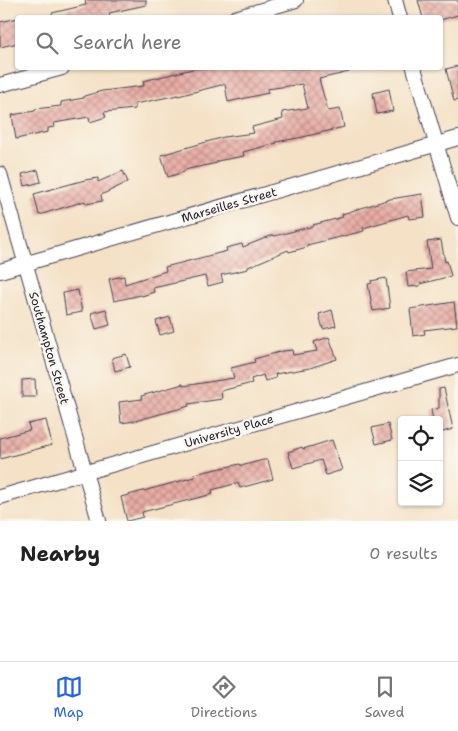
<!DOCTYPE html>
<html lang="en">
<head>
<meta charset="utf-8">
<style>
  body { margin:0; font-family:"Shantell Sans",sans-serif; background:#f2f2f2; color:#222 }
  .controls { position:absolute; right:15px; bottom:15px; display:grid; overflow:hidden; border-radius:5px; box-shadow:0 1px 4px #0004 }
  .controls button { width:45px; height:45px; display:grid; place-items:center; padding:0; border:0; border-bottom:1px solid #e0e0e0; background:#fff; color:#222; font:25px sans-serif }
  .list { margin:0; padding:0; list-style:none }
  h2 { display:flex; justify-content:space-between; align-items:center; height:65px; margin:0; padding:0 20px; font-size:21px }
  h2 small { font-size:16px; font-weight:400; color:#767676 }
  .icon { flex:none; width:28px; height:28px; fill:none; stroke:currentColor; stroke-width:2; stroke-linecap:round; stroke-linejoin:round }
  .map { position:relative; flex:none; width:458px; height:521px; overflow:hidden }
  .search { position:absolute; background:#fff; box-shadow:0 1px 4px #0004; left:15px; right:15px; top:15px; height:55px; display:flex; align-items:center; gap:12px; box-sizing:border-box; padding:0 18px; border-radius:5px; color:#767676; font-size:19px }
  .sheet { height:140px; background:#fff }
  nav { display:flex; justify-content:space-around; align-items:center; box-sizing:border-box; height:70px; border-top:1px solid #e0e0e0; background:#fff; font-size:14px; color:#767676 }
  nav a { display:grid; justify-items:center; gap:2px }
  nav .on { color:#2563eb }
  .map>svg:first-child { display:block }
  .building { fill:url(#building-cross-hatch) }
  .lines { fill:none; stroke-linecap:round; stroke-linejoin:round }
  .minor-casing { stroke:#423f50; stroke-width:16 }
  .minor { stroke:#fff; stroke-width:14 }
  .labels { text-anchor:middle; stroke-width:5; stroke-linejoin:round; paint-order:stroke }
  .street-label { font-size:12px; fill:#22223b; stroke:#fbf7ec }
</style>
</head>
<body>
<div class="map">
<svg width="458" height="521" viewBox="0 0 458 521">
  <defs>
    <pattern id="building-cross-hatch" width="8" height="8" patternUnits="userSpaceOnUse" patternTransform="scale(1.25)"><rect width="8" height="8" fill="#e8ada5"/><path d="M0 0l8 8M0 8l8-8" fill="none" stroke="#bc8c88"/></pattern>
  </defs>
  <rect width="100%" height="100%" fill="#fbf7ec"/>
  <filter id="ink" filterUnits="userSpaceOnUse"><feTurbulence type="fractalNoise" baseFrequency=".02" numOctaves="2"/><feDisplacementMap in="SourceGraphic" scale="10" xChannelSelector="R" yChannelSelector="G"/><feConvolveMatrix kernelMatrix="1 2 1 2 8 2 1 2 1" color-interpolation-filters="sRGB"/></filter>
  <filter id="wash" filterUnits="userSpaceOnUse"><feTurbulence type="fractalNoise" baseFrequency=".0096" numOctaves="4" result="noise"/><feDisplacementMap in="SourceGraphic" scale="20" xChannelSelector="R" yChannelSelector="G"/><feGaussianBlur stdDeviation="1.12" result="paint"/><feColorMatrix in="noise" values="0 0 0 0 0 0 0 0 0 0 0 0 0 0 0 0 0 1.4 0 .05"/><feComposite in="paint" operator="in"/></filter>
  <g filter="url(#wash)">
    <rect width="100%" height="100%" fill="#f4e1c6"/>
    <g id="blocks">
      <!-- building -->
      <g class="building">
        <polygon points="85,0 146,0 146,5 109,13 110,18 53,18 52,13 86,5"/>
        <polygon points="418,0 458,0 458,15 440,20 440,18 423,18"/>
        <polygon points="18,18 18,43 0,47 0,22"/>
        <polygon points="458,66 458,100 454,101 446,69"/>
        <polygon points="197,68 348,68 349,72 319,79 328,111 340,109 344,127 303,137 276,142 277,143 243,152 244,156 217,161 217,163 184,170 184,172 168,177 161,155 224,137 254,133 252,127 283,119 282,112 308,108 302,84 267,89 268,93 228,102 225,84 178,96 178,95 135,104 135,109 104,112 106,117 90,122 89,117 54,123 55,127 48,128 48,132 16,139 12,115 35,111 35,109 61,106 61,102 84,98 84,96 102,91 144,86 143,81"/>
        <polygon points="389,89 393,111 377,114 373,93"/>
        <polygon points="38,170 41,182 25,186 22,174"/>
        <polygon points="123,171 128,182 101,195 102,201 86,204 85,201 39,215 34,194 85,180 98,178 98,182"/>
        <polygon points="422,194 425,217 409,219 408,215 363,228 364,231 307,245 307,247 289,252 288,250 248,267 248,269 221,275 223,282 208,286 205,276 153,288 154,292 142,296 141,295 114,301 109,279 124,276 125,284 166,271 165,267 227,251 226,248 242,244 243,247 273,235 274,236 314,226 313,225 343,217 342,214 390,199"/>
        <polygon points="441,240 445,262 447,261 451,276 420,284 420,286 408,287 406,272 431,269 427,242"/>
        <polygon points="386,278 390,308 373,311 368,284 372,283 371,281"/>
        <polygon points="78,290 82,312 66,315 63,293"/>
        <polygon points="454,302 457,326 424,330 425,334 413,336 410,309"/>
        <polygon points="106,309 110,325 96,329 91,313"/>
        <polygon points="332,310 336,326 323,329 319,314"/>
        <polygon points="170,317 174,331 160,335 156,321"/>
        <polygon points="329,337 337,359 310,368 275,374 276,378 265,381 263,375 251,379 252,383 221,391 222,399 188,404 189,406 135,421 121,423 119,402 142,399 141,396 183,384 183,386 234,378 231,368 255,362 254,359 283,351 292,350 293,355 317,351 314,342"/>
        <polygon points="126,354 130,367 115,371 112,358"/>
        <polygon points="35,379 36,397 22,397 22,380"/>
        <polygon points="444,388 453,429 439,433 439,420 433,420 431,410 439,408 439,389"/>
        <polygon points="46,420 52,445 0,459 0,438 30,430 28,424"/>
        <polygon points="388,424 392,440 376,444 372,428"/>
        <polygon points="332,440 342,470 326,475 321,460 293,468 288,452 302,447 303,449"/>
        <polygon points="263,460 268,460 273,479 240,488 238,483 212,490 213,494 142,512 143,517 127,521 121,497 195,477 194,474 240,464 241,466"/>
      </g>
    </g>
  </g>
  <g filter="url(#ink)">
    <use href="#blocks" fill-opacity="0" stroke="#423f50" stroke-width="1"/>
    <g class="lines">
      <!-- minor casing -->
      <g class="minor-casing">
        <g id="minor">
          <polyline points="395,0 400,18"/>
          <polyline points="235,18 296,0"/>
          <polyline points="414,68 458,218"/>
          <polyline points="0,85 62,68"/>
          <polyline points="0,174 99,521"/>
          <polyline points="0,271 458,138"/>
          <polyline points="0,497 458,365"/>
        </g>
      </g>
      <!-- minor -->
      <use href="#minor" class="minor"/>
    </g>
  </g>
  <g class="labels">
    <!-- street labels -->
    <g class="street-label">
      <text transform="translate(229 205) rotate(-16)" y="4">Marseilles Street</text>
      <text transform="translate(49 348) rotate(74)" y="4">Southampton Street</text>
      <text transform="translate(229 431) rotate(-16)" y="4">University Place</text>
    </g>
  </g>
</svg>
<div class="controls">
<button><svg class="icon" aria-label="locate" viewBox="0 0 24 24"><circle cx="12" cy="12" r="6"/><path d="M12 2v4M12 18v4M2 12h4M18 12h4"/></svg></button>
<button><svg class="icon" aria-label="layers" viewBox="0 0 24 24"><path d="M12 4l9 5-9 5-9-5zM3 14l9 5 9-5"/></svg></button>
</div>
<div class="search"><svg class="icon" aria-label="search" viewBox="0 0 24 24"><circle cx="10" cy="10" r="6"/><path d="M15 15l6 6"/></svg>Search here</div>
</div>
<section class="sheet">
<h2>Nearby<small>0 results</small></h2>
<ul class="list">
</ul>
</section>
<nav>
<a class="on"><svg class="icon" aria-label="map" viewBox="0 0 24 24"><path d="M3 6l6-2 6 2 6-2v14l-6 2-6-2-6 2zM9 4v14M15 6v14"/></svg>Map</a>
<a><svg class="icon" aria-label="directions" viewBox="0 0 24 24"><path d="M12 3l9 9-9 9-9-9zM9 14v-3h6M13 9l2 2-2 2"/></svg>Directions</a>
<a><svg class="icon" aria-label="saved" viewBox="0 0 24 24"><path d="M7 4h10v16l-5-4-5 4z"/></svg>Saved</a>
</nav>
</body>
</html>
